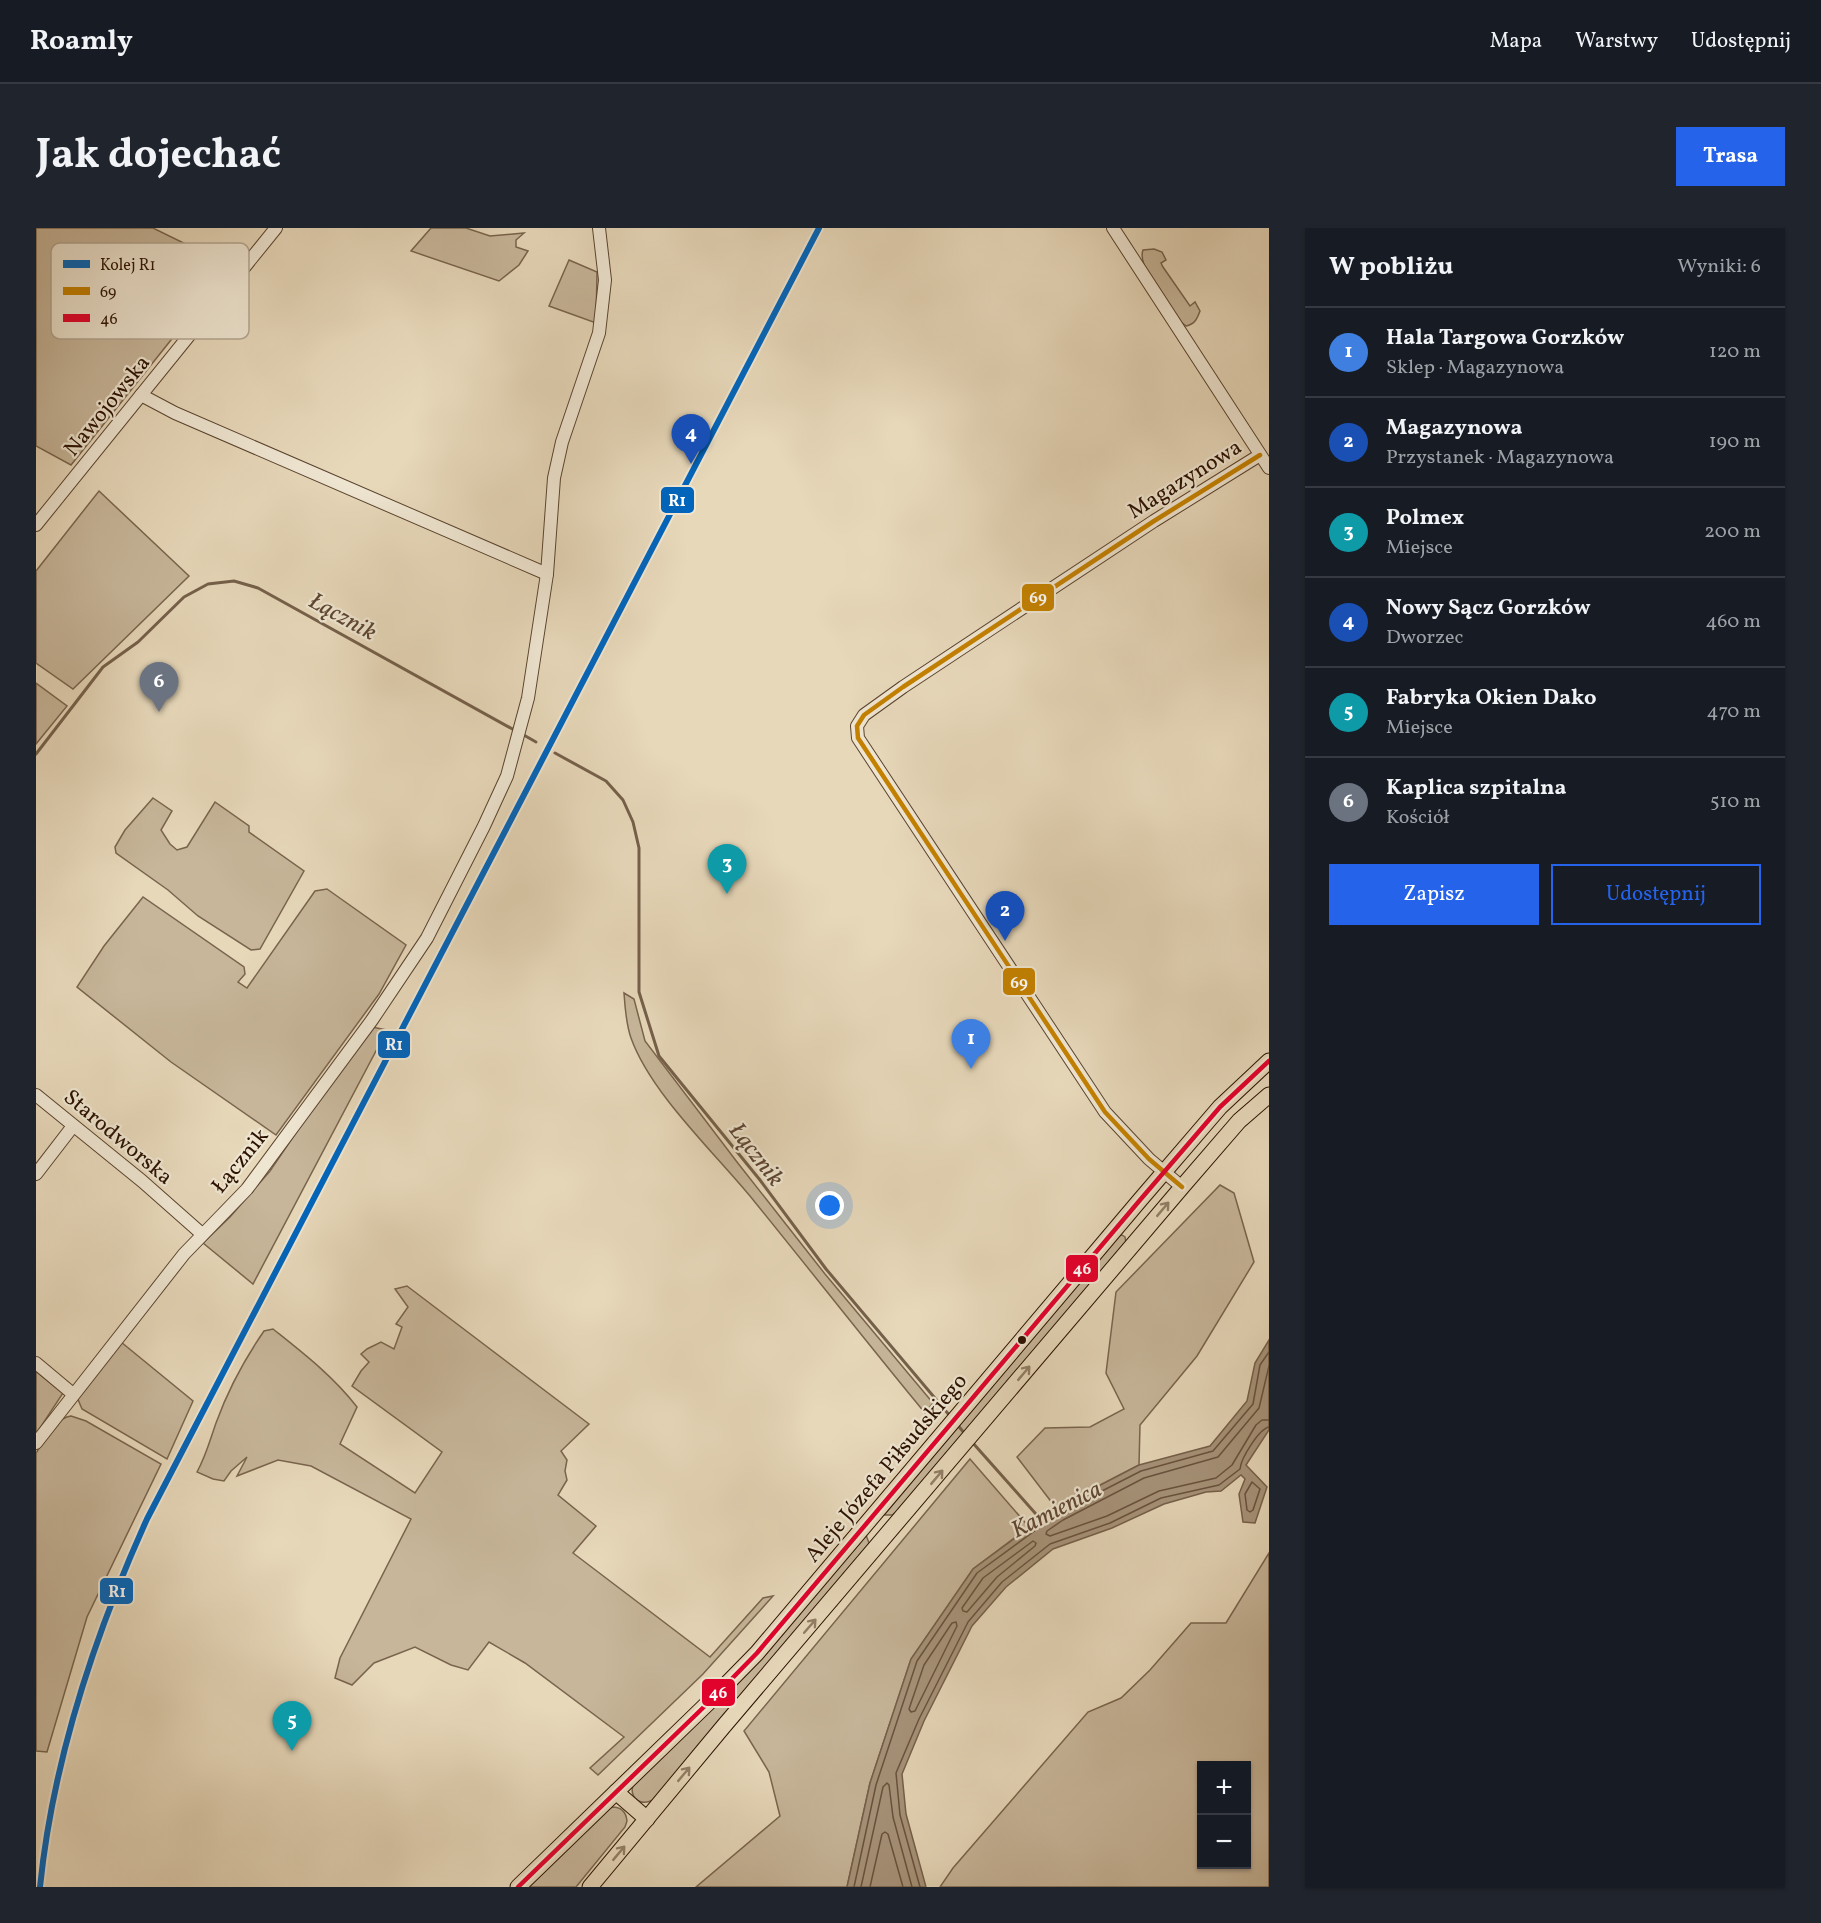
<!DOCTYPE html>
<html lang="pl">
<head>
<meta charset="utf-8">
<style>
  body { margin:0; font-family:Vollkorn,serif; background:#20242c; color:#f1f3f6 }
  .controls { position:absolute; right:18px; bottom:18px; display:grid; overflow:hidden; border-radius:0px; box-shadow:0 2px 4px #0004 }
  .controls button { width:54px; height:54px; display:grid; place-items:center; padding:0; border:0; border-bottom:2px solid #363941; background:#171b24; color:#f1f3f6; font:30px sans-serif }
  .you { position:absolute; left:794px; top:978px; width:21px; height:21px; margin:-15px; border:4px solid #fff; border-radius:50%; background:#1a73e8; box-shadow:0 0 0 9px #1a73e833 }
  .badge { display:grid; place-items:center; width:39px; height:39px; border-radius:50%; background:#2563eb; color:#fff; font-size:20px; font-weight:700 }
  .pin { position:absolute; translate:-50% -50px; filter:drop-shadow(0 2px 3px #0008) }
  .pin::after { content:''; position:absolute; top:32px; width:21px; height:18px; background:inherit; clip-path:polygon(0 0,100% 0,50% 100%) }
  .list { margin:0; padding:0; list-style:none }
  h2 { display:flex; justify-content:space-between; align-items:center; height:78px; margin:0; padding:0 24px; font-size:26px }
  h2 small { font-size:20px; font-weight:400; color:#9ea1a6 }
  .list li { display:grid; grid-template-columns:39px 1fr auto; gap:18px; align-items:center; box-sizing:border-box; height:90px; padding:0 24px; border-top:2px solid #363941 }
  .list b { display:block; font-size:22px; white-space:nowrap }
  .list p { margin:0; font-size:20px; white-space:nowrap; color:#9ea1a6 }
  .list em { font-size:20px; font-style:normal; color:#9ea1a6 }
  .actions { display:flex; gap:12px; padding:18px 24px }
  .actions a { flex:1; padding:14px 0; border:2px solid #2563eb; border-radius:0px; text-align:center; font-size:21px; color:#2563eb }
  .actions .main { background:#2563eb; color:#fff }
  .map { position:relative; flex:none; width:1233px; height:1659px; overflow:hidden; border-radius:0px }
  header { display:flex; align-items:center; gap:36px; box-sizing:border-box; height:84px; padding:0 30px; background:#171b24; border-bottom:2px solid #363941 }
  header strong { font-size:28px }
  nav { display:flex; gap:33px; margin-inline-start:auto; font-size:21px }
  .intro { display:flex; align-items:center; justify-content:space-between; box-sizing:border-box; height:144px; padding:0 36px }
  h1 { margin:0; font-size:42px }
  .button { padding:15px 27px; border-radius:0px; background:#2563eb; color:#fff; font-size:21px; font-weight:700 }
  main { display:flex; gap:36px; padding:0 36px }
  aside { flex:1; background:#171b24; border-radius:0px; box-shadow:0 2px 4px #0004 }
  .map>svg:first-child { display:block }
  .green { fill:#c7b69a; stroke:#79644d; stroke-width:1.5; fill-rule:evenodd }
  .water { fill:#a7947b; stroke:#75604a; stroke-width:1.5 }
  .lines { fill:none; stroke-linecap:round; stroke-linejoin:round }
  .shore { stroke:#69523e; stroke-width:1.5 }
  .stream { stroke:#75604a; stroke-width:3 }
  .minor-casing { stroke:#5a432e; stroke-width:14 }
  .major-casing { stroke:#2b1100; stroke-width:17 }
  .minor { stroke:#efe6d2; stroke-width:12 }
  .major { stroke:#e7d8ba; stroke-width:15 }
  .bus-1-casing { stroke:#efe6d2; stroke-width:9 }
  .bus-2-casing { stroke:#efe6d2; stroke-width:9 }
  .bus-1 { stroke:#c48100; stroke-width:4.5 }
  .bus-2 { stroke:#e4002b; stroke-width:4.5 }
  .rail-1-casing { stroke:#efe6d2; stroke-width:10 }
  .rail-1 { stroke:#0065bd; stroke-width:6 }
  .oneway { stroke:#927e66 }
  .bus-dot { fill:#2b1100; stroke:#efe6d2; stroke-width:2 }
  .labels { text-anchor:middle; stroke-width:4.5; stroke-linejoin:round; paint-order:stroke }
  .street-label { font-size:22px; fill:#2b1100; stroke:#efe6d2 }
  .water-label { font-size:24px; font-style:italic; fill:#5d4531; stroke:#efe6d2 }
  .key { fill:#efe6d2; stroke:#b4a693; stroke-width:1.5 }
  .key-label { font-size:16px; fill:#2b1100 }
  .line-badge { stroke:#efe6d2; stroke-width:2 }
  .badge-label { font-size:16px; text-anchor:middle; font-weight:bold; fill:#fff }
</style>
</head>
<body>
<header>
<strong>Roamly</strong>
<nav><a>Mapa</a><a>Warstwy</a><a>Udostępnij</a></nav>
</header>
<div class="intro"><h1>Jak dojechać</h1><a class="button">Trasa</a></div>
<main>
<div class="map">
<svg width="1233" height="1659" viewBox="0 0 1233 1659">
  <rect width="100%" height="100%" fill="#e7d8ba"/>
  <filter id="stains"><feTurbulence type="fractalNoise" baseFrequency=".00333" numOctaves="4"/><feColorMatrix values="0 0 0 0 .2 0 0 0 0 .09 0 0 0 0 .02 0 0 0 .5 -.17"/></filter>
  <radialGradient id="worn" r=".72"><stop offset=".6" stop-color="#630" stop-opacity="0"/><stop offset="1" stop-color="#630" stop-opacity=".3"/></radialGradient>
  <!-- green -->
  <g class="green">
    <polygon points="0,0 117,0 160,21 143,51 155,68 155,87 35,237 0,218"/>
    <polygon points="395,0 430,0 454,8 488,5 480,12 480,19 492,23 483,37 463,53 375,23"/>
    <path d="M1118 21 1126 24 1130 32 1125 35 1127 39 1154 78 1159 74 1164 83C1161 91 1159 96 1150 98L1145 94C1135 79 1100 39 1107 22Z"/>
    <polygon points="533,32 561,44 560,95 513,78"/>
    <polygon points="63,263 153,348 37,461 0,435 0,343"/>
    <polygon points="0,455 31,478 0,516"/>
    <polygon points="117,570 136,583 125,602 134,616 141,622 151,619 179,574 213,598 213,604 268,643 224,721 215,722 162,688 132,662 80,625 79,619 89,602"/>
    <polygon points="291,661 370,717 343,766 240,907 135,834 41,759 68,718 107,669 208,739 209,746 202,754 211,760 279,663"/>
    <path d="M588 765 598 771 609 813 701 934 789 1046 897 1175 889 1185C831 1115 775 1043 718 973 680 926 615 866 595 810 590 796 589 780 588 765Z"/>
    <polygon points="336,799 351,802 217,1056 167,1015 194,989 234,943 291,859"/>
    <polygon points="1184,957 1198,965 1218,1034 1161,1128 1104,1197 1103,1237 1020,1280 981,1229 1009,1200 1054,1199 1088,1181 1070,1145 1080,1064"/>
    <polygon points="1086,1007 1089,1009 1090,1015 863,1282 856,1287 848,1287 1083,1008"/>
    <path d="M371 1058 553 1196 525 1223 531 1232 529 1243 531 1252 522 1267 560 1298 537 1325 674 1429 727 1370 737 1368 667 1446 562 1547 554 1540 588 1509 489 1435 453 1414 432 1442 415 1437 379 1419 338 1435 316 1457 299 1450 304 1430 375 1291 275 1238 242 1232 201 1248 211 1229 195 1243 188 1253 177 1251 161 1244C170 1228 174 1212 180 1195 192 1162 208 1132 228 1103L237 1101C267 1125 297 1148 321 1179L304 1216 379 1265 406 1224 316 1158 325 1143 333 1134 325 1126 331 1121 345 1114 358 1121 366 1099 360 1096 372 1079 359 1061Z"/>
    <polygon points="85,1114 157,1173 131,1231 46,1181 41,1169"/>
    <polygon points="0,1143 27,1165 0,1206"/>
    <path d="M35 1188 50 1193 125 1236 51 1389 11 1524 0 1523V1225C9 1212 19 1190 35 1188Z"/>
    <polygon points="934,1231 993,1299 937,1341 875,1431 834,1555 811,1659 660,1659 744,1588 733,1544 708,1503"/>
    <path d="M830 1307 833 1315 831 1320 617 1572C603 1579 592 1568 598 1554Z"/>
    <path d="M1233 1325V1659H904L917 1640 1052 1484 1085 1470 1114 1442 1155 1395H1190ZM1166 1538H1210V1636H1166Z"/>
    <path d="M576 1579C585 1579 590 1583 591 1593L589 1599 540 1659H490L566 1585Z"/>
  </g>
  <!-- water -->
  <polygon class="water" points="1233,1112 1233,1202 1210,1237 1231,1259 1219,1295 1207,1294 1203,1266 1209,1251 1205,1247 1185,1263 1170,1264 1128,1276 1076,1300 1017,1321 970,1359 936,1398 888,1493 866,1546 870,1586 890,1659 811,1659 834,1555 875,1431 937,1341 1020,1280 1103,1237 1174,1218 1211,1173 1219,1135"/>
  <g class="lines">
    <!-- shore -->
    <g class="shore">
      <polyline points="1233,1138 1223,1180 1182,1229 1108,1250 1027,1292 1011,1303 1010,1306 1014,1308 1071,1288 1123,1263 1180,1250 1196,1237 1220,1197 1226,1192 1233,1192"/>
      <polygon points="1216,1254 1224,1261 1217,1282 1214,1284 1211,1282 1209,1266"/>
      <polygon points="997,1313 1000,1315 999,1318 961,1349 931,1384 927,1383 926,1380 947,1350"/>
      <polygon points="920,1394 921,1398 879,1483 875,1484 873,1481 888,1437 916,1395"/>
      <polyline points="818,1659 840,1557 881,1433 941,1345 1023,1285 1105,1243 1177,1223 1217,1176 1224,1137 1233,1124"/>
      <polyline points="825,1659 847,1559 851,1555 853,1557 857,1589 876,1659"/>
      <polyline points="834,1659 846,1606 849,1604 852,1606 867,1659"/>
      <path d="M884 1659 864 1587 860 1545 883 1491 932 1394 966 1354 1014 1316 1074 1295 1125 1270 1183 1257 1204 1241C1205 1230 1223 1201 1233 1199"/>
    </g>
    <!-- stream -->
    <g class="stream">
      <polyline points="486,506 500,514"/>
      <polyline points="519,525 570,553 587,572 597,594 603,620 603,764 623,828 724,952 790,1041 914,1188"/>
      <polyline points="0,526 67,439 102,414 148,369 172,356 198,353 222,360 480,503"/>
      <polyline points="920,1195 929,1206"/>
      <polyline points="936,1214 1007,1294"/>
    </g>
    <!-- minor casing -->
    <g class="minor-casing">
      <g id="minor">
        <polyline points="1077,0 1233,240"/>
        <polyline points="105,167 139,185 511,346"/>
        <polyline points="0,297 240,0"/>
        <polyline points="0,867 106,953 166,1006"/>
        <polyline points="0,946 37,898"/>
        <polyline points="1146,959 1113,931 1069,884 822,510 821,498 828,487 867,459 1118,293 1224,227"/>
        <polyline points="0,1135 37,1166"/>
        <polyline points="0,1215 148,1026 211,961 336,792 391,710 448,598 471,548 492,470 511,346 518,250 526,214 563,105 569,52 563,0"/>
      </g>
    </g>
    <!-- major casing -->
    <g class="major-casing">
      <g id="major">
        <polyline points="580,1564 611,1591"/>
        <polyline points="482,1659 673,1474 721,1425 1104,972 1184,879 1233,833"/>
        <polyline points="554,1659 687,1499 1146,959 1203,893 1233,867"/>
      </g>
    </g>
    <!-- minor -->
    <use href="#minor" class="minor"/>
    <!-- major -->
    <use href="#major" class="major"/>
    <!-- bus-1 casing -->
    <g class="bus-1-casing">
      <polyline id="bus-1" points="1146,959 1113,931 1069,884 822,510 821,498 828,487 867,459 1118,293 1224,227"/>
    </g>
    <!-- bus-2 casing -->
    <g class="bus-2-casing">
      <polyline id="bus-2" points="482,1659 673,1474 721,1425 1104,972 1184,879 1233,833"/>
    </g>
    <!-- bus-1 -->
    <use href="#bus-1" class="bus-1"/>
    <!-- bus-2 -->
    <use href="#bus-2" class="bus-2"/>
    <!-- rail-1 casing -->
    <g class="rail-1-casing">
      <path id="rail-1" d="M4 1659C17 1531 58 1408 111 1291L783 0"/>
    </g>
    <!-- rail-1 -->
    <use href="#rail-1" class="rail-1"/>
  </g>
  <!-- one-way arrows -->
  <defs><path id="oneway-shaft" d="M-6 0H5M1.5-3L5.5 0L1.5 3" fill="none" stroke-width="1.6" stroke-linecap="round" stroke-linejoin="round" transform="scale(1.5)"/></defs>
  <g class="oneway">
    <use href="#oneway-shaft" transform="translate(1127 981) rotate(-50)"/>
    <use href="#oneway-shaft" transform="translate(988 1145) rotate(-50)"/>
    <use href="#oneway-shaft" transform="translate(901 1249) rotate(-50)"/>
    <use href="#oneway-shaft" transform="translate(774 1398) rotate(-49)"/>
    <use href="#oneway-shaft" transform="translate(648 1546) rotate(-50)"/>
    <use href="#oneway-shaft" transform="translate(583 1625) rotate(-50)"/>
  </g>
  <!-- markers -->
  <circle class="bus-dot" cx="986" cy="1112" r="5"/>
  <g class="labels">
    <!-- street labels -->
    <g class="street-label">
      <text transform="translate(70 177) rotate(-51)" y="8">Nawojowska</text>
      <text transform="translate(1148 250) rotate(-32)" y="8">Magazynowa</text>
      <text transform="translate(83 908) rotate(40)" y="8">Starodworska</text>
      <text transform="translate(203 932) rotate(-51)" y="8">Łącznik</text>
      <text transform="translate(849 1239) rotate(-50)" y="8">Aleje Józefa Piłsudskiego</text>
    </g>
    <!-- water labels -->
    <g class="water-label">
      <text transform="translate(307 388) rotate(29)" y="8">Łącznik</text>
      <text transform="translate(721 926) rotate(52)" y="8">Łącznik</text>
      <text transform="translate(1020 1281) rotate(-27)" y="8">Kamienica</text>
    </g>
  </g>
  <!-- legend -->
  <rect x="15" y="15" width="198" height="96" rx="9" class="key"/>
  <rect x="27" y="32" width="27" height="8" fill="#0065bd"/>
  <rect x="27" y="59" width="27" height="8" fill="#c48100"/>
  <rect x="27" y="86" width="27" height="8" fill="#e4002b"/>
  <g class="key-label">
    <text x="64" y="42">Kolej R1</text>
    <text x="64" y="69">69</text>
    <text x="64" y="96">46</text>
  </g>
  <g class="line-badge">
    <rect x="624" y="258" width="35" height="28" rx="6" fill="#0065bd"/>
    <rect x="985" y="355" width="34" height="29" rx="6" fill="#c48100"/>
    <rect x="966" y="739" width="34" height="29" rx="6" fill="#c48100"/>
    <rect x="341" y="802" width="34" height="29" rx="6" fill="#0065bd"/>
    <rect x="1029" y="1026" width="34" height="29" rx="6" fill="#e4002b"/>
    <rect x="63" y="1349" width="35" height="28" rx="6" fill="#0065bd"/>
    <rect x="665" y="1450" width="35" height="29" rx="6" fill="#e4002b"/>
  </g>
  <g class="badge-label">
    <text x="641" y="278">R1</text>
    <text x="1002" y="375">69</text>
    <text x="983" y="760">69</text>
    <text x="358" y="822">R1</text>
    <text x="1046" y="1046">46</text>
    <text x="81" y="1369">R1</text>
    <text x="682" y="1470">46</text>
  </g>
  <rect width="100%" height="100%" filter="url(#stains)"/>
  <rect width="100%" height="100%" fill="url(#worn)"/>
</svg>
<div class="controls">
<button>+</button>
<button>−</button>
</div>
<div class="you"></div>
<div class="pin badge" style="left:935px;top:841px;background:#3f7fe0">1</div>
<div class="pin badge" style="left:969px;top:713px;background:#1a4fb4">2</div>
<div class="pin badge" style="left:691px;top:666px;background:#0f9aa8">3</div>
<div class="pin badge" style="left:655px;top:236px;background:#1a4fb4">4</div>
<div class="pin badge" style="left:256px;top:1523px;background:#0f9aa8">5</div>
<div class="pin badge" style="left:123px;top:484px;background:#6b7280">6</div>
</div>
<aside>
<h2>W pobliżu<small>Wyniki: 6</small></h2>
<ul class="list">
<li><span class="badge" style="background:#3f7fe0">1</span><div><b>Hala Targowa Gorzków</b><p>Sklep · Magazynowa</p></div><em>120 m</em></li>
<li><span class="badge" style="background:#1a4fb4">2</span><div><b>Magazynowa</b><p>Przystanek · Magazynowa</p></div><em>190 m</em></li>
<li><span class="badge" style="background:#0f9aa8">3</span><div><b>Polmex</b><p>Miejsce</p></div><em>200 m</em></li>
<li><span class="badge" style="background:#1a4fb4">4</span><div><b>Nowy Sącz Gorzków</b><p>Dworzec</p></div><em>460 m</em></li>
<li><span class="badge" style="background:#0f9aa8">5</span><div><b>Fabryka Okien Dako</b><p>Miejsce</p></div><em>470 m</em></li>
<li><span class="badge" style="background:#6b7280">6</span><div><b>Kaplica szpitalna</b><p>Kościół</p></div><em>510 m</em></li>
</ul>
<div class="actions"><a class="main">Zapisz</a><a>Udostępnij</a></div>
</aside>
</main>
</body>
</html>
